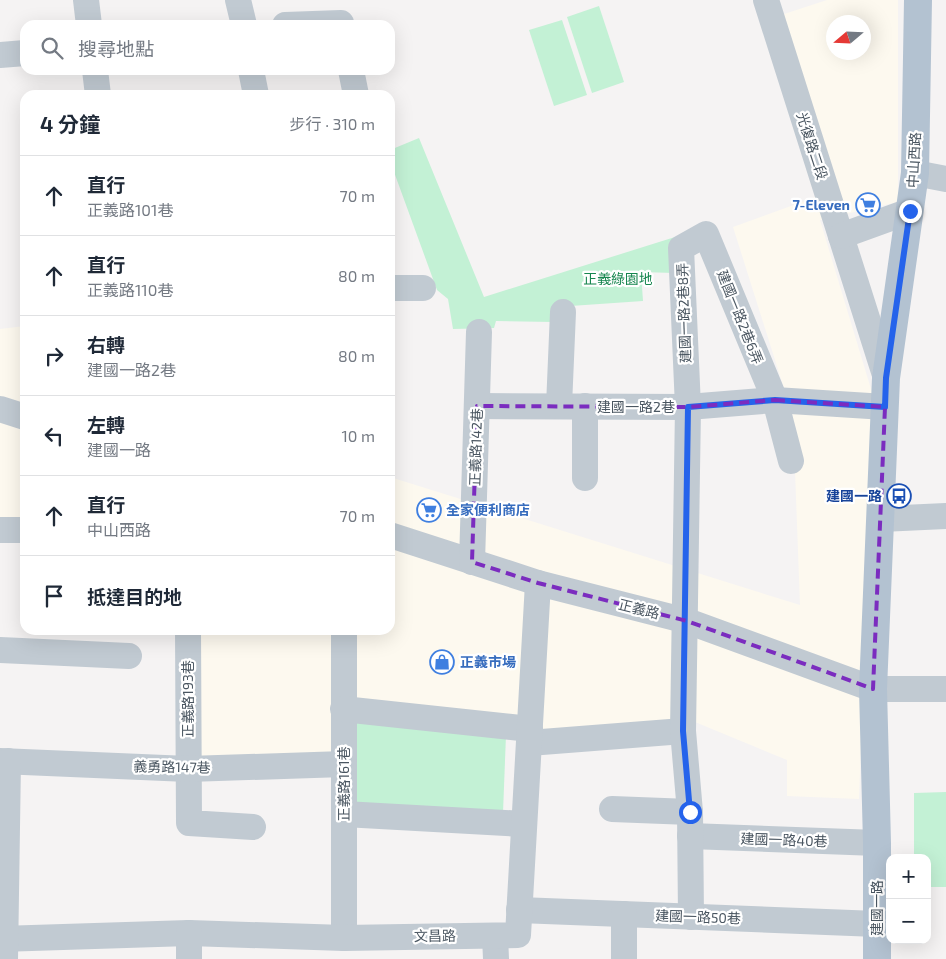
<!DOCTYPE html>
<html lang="zh-TW">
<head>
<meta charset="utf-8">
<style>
  body { margin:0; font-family:"Exo 2","Noto Sans TC",sans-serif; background:#f2f2f3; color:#1f2937 }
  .controls { position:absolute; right:15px; bottom:15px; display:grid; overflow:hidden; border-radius:10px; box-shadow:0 5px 20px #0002 }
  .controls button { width:45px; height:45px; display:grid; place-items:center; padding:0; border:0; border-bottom:1px solid #e0e1e3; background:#fff; color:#1f2937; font:25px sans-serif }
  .compass { position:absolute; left:826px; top:15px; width:45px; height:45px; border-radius:50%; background:#fff; box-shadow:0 5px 20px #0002; rotate:251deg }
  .stop { position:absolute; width:15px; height:15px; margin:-11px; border:4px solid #2563eb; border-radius:50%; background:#fff }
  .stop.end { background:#2563eb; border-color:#fff; box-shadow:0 1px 5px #0008 }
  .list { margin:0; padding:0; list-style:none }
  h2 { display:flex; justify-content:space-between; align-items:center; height:65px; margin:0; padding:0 20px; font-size:21px }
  h2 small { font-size:16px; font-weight:400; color:#747a83 }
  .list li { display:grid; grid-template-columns:32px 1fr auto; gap:15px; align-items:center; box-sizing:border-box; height:80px; padding:0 20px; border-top:1px solid #e0e1e3 }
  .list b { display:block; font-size:19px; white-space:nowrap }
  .list p { margin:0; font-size:16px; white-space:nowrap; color:#747a83 }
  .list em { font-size:16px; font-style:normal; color:#747a83 }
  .icon { flex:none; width:28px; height:28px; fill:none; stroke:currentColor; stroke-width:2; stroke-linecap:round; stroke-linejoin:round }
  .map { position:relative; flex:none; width:946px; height:959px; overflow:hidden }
  .search { position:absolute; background:#fff; box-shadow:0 5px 20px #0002; left:20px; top:20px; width:375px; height:55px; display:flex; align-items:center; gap:12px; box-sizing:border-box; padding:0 18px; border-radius:15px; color:#747a83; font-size:19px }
  .panel { position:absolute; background:#fff; box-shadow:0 5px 20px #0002; left:20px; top:90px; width:375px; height:545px; border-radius:15px }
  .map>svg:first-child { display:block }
  .commercial { fill:#fdf9ef; fill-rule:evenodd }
  .green { fill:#c3f1d5 }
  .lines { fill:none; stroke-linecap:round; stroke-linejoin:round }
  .minor { stroke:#c1cad2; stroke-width:26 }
  .major { stroke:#b3c2d1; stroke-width:28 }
  .route { stroke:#2563eb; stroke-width:6 }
  .marked { fill:none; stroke:#7b2cbf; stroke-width:4; stroke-dasharray:10 6; stroke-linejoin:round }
  .labels { text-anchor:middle; stroke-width:4.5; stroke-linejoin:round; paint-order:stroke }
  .street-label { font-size:14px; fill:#4a5661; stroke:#fff }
  .shop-label { font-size:14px; font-weight:bold; fill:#366cbe; stroke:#fff; text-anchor:start }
  .park-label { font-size:14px; fill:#17864f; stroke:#fff }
  .transit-label { font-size:14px; font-weight:bold; fill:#164399; stroke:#fff; text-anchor:end }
</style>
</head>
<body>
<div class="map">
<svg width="946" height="959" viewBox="0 0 946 959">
  <rect width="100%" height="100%" fill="#f5f3f3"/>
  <!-- commercial -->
  <g class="commercial">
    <path d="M827 0H898V202L820 220 874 399 859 799 787 796V760L695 722 539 754V723L334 754 196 759 197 630H390V477L800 605 793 417 733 227 835 190 778 16ZM834 22H864V52H834Z"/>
    <polygon points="25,326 25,522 0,521 0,329"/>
  </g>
  <!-- green -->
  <g class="green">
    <polygon points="599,6 624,82 592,93 567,17"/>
    <polygon points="562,20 587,95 554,106 529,30"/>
    <polygon points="419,138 484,297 675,237 674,273 641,272 643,301 556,307 553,322 496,321 494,328 453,329 448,299 437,290 390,161 390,150"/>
    <polygon points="355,716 506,735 503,813 354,806"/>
    <polygon points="946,792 946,887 927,887 927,858 914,858 914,793"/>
  </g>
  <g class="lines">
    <!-- minor -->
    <g class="minor">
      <polyline points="86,0 89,25"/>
      <polyline points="238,0 244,25"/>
      <polyline points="766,0 886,378"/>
      <polyline points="285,25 341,23 341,25"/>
      <polyline points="0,55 25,53"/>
      <polyline points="95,70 98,95"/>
      <polyline points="251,70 256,95"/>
      <polyline points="351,70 356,95"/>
      <polyline points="915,173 946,179"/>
      <polyline points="841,236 910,211"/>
      <polyline points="390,288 423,288"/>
      <polyline points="477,406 688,407 775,400 885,407"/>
      <polyline points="559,406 563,312"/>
      <polyline points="0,409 25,417"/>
      <polyline points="585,478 585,406"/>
      <polyline points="881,519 946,516"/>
      <polyline points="0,530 25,530"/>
      <polyline points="390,535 538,583 687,621 873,689 946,689"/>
      <polyline points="472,562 479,332"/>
      <polyline points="188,630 189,823 253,827"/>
      <polyline points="344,630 344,938"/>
      <polyline points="0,650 129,656"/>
      <polyline points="343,709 530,729"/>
      <polyline points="529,743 683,731"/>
      <polyline points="0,761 188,769 344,764"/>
      <polyline points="612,809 690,812"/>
      <polyline points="344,814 524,824"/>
      <polyline points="690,836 877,843"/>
      <polyline points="519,910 877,924"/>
      <polyline points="691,917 690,812 683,731 688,407 681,248 706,234 775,400 791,461"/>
      <polyline points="495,936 496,959"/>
      <polyline points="0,939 189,933 344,938 518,935 538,583"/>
      <polyline points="5,959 8,761"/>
      <polyline points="189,959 189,933"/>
      <polyline points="624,959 624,914"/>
    </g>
    <!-- major -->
    <polyline class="major" points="877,959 877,843 873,689 886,378 915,173 918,0"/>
  </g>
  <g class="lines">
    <!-- route -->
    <polyline class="route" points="690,812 683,731 688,407 775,400 885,407 886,378 910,211"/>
  </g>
  <!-- marked area -->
  <path class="marked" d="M775 400 885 407 873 689 687 621 538 583 472 562 477 406 688 407Z"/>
  <!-- icons -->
  <defs>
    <g id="supermarket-ring" transform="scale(1.25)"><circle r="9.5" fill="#fff" stroke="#3f7fe0" stroke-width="1.5"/><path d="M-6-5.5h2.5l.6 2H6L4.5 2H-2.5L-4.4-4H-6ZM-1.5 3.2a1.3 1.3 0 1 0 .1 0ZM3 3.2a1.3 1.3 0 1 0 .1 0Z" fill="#3f7fe0"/></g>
    <g id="bus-ring" transform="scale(1.25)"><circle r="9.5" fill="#fff" stroke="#1a4fb4" stroke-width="1.5"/><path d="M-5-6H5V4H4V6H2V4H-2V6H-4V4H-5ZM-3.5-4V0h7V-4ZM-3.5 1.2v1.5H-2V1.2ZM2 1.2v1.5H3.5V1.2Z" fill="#1a4fb4"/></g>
    <g id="shop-ring" transform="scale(1.25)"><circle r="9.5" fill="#fff" stroke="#3f7fe0" stroke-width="1.5"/><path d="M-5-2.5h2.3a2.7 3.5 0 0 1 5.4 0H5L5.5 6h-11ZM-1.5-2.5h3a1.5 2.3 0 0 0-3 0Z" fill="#3f7fe0"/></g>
  </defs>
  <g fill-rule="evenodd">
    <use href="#supermarket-ring" x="868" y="205"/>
    <use href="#bus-ring" x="899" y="496"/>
    <use href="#supermarket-ring" x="429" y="510"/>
    <use href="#shop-ring" x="442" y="662"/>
  </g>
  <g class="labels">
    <!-- street labels -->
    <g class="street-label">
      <text transform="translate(812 146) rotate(72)" y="5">光復路二段</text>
      <text transform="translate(914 160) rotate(-87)" y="5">中山西路</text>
      <text transform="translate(684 313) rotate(-92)" y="5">建國一路2巷8弄</text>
      <text transform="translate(740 317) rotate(68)" y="5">建國一路2巷6弄</text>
      <text x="636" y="412">建國一路2巷</text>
      <text transform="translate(476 447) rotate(-88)" y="5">正義路142巷</text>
      <text transform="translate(639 609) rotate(14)" y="5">正義路</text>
      <text transform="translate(188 699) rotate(-90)" y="5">正義路193巷</text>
      <text transform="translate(172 767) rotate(1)" y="5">義勇路147巷</text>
      <text transform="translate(344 784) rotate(-90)" y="5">正義路161巷</text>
      <text transform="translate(784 840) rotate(2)" y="5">建國一路40巷</text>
      <text transform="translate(877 908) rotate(-90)" y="5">建國一路</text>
      <text transform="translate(698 917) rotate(2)" y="5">建國一路50巷</text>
      <text transform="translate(435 936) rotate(-1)" y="5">文昌路</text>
    </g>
    <!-- shop labels -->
    <g class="shop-label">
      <text x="850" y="210" text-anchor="end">7-Eleven</text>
      <text x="446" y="515">全家便利商店</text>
      <text x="460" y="667">正義市場</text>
    </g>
    <!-- park labels -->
    <g class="park-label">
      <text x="618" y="284">正義綠園地</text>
    </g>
    <!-- transit labels -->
    <g class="transit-label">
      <text x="882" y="501">建國一路</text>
    </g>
  </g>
</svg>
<div class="controls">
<button>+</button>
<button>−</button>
</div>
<svg class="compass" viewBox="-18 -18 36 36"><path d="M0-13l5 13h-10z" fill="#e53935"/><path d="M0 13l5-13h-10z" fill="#747a83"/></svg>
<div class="stop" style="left:690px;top:812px"></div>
<div class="stop end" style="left:910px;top:211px"></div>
<div class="search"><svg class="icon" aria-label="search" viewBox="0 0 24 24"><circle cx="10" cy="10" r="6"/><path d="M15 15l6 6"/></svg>搜尋地點</div>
<section class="panel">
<h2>4 分鐘<small>步行 · 310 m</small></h2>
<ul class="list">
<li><svg class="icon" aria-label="ahead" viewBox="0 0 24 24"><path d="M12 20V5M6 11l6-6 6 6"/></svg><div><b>直行</b><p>正義路101巷</p></div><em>70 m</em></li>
<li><svg class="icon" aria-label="ahead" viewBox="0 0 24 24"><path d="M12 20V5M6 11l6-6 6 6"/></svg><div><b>直行</b><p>正義路110巷</p></div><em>80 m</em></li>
<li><svg class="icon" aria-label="right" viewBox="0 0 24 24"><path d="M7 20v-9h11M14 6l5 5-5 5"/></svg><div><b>右轉</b><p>建國一路2巷</p></div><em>80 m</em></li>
<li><svg class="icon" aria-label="left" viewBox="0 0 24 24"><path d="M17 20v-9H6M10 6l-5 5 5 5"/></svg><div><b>左轉</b><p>建國一路</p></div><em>10 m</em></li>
<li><svg class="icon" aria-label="ahead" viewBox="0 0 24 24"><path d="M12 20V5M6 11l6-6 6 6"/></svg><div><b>直行</b><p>中山西路</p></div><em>70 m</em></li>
<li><svg class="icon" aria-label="arrive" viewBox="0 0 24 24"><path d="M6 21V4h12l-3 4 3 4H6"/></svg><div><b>抵達目的地</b></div></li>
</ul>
</section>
</div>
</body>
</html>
